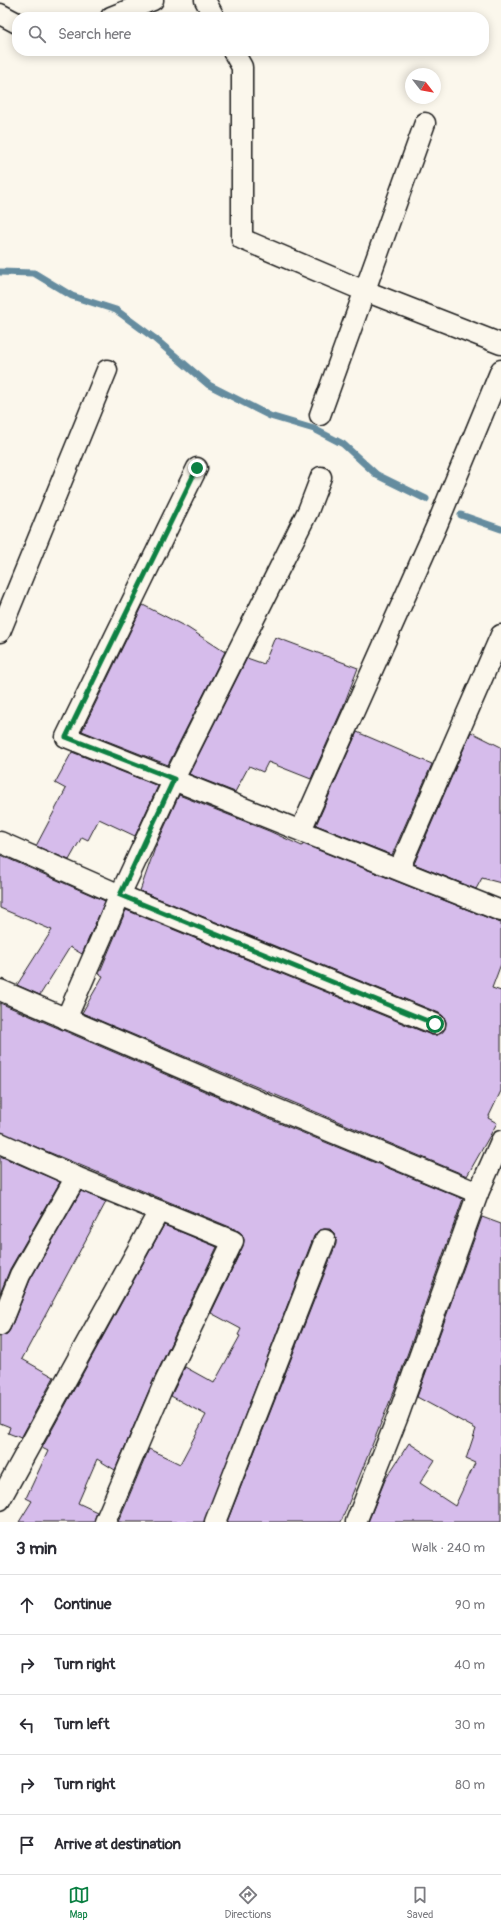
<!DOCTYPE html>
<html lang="en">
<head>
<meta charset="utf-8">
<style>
  body { margin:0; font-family:Pangolin,sans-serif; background:#f2f2f3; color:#2b2b33 }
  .compass { position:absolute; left:405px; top:68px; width:36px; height:36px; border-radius:50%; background:#fff; box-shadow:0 2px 10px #0003; rotate:121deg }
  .stop { position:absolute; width:12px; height:12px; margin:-9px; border:3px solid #0b8043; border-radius:50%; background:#fff }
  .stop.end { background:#0b8043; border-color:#fff; box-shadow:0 1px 4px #0008 }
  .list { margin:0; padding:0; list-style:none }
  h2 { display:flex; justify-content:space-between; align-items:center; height:52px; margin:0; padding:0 16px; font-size:17px }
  h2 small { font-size:13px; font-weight:400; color:#7c7c81 }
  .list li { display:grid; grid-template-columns:26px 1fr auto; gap:12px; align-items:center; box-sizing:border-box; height:60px; padding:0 16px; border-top:1px solid #e1e1e2 }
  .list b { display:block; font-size:15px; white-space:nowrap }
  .list em { font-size:13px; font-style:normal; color:#7c7c81 }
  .icon { flex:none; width:22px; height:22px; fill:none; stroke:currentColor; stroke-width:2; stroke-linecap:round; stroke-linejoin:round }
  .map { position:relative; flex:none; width:501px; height:1522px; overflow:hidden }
  .search { position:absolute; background:#fff; box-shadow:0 2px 10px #0003; left:12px; right:12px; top:12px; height:44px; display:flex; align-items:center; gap:10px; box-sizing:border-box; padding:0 14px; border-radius:16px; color:#7c7c81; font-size:15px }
  .sheet { height:352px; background:#fff }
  nav { display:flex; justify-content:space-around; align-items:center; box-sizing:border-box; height:56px; border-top:1px solid #e1e1e2; background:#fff; font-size:11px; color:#7c7c81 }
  nav a { display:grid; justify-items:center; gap:2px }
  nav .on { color:#0b8043 }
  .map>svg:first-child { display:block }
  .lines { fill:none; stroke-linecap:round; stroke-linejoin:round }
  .stream { stroke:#658c9f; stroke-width:7 }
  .building { fill:#d6bceb; stroke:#1c1c1c }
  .street-casing { stroke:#1c1c1c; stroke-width:23 }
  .street { stroke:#fbf7ec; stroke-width:20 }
  .route { stroke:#0b8043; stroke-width:5 }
</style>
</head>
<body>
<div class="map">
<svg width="501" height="1522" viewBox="0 0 501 1522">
  <rect width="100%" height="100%" fill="#fbf7ec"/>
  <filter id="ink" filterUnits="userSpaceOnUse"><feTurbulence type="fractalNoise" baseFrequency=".025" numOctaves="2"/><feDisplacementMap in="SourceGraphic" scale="8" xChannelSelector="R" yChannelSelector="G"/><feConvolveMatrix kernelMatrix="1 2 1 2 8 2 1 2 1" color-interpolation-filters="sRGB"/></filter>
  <g filter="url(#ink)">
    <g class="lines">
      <!-- stream -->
      <g class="stream">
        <polyline points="0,272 34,273 72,296 116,310 154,338 209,385 270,416 314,429 343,444 377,475 426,499"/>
        <polyline points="461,515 501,529"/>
      </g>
    </g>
    <!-- building -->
    <g class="building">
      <polygon points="143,605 188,628 225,652 168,765 82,731"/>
      <polygon points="275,637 358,668 343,707 311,779 268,762 263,772 249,766 235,792 189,774 247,658 264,664"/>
      <polygon points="357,732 432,764 392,855 316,825"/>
      <polygon points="471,732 501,747 501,883 482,878 476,889 414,864"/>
      <polygon points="72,752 158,786 135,836 99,819 88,840 82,837 69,860 36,846 66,789 55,783"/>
      <polygon points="179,795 269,831 302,846 303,844 501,923 501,964 492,988 501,991 501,1091 488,1118 497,1123 467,1176 82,1013 103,976 99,974 126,910 431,1035 437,1035 445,1029 446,1022 444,1017 439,1013 140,891 155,848"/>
      <polygon points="0,855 105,901 82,954 70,947 40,995 17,985 52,930 0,908"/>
      <polygon points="0,1003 262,1116 463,1199 396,1386 341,1522 227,1522 336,1244 336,1239 334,1233 330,1229 324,1229 318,1231 314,1236 204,1522 118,1522 149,1449 180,1464 206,1415 171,1396 185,1367 214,1383 240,1336 238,1335 241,1329 211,1313 243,1246 244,1240 242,1234 237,1230 0,1132"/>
      <polygon points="0,1156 60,1182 10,1269 0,1294"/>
      <polygon points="81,1191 106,1202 22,1359 54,1377 21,1438 8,1433 10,1427 0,1423 0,1336 7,1334 10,1330 30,1280"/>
      <polygon points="482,1217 501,1224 501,1522 368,1522 385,1480 409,1443 435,1460 420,1483 455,1506 475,1463 466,1459 476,1429 417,1397"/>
      <polygon points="164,1225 217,1247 153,1381 115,1470 97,1459 78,1503 97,1512 94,1522 19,1522 32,1501 26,1498 48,1451 42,1448"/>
    </g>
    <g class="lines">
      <!-- street casing -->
      <g class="street-casing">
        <g id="street">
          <polyline points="205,0 214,17"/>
          <polyline points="0,14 17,23"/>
          <polyline points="111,17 153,0"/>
          <polyline points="233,51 242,67 242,239 355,287 501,344"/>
          <polyline points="320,415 425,123"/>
          <polyline points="197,468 66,737 501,911"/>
          <polyline points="0,632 107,370"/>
          <polyline points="301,830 437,525 501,370"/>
          <polyline points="0,842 120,895 435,1024"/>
          <polyline points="399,869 501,635"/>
          <polyline points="0,990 267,1105 478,1193"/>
          <polyline points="66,1019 120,895 174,779 308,511 321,477"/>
          <polyline points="0,1143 76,1177 233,1241 163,1386 105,1522"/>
          <polyline points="0,1325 20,1275 76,1177"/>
          <polyline points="0,1500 159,1211"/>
          <polyline points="215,1522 325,1240"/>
          <polyline points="356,1522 398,1416 478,1193 501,1141"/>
        </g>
      </g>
      <!-- street -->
      <use href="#street" class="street"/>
    </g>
  </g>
  <g class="lines" filter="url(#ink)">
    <!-- route -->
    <polyline class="route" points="197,468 66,737 174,779 120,895 435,1024"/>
  </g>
</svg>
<svg class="compass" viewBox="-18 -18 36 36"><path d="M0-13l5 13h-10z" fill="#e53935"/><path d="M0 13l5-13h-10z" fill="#7c7c81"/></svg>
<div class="stop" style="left:435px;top:1024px"></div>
<div class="stop end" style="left:197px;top:468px"></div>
<div class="search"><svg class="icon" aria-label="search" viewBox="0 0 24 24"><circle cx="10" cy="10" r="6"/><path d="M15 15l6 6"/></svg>Search here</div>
</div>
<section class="sheet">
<h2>3 min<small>Walk · 240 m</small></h2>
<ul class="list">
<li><svg class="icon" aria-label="ahead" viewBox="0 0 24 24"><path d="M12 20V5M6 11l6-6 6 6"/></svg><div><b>Continue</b></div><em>90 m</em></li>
<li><svg class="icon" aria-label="right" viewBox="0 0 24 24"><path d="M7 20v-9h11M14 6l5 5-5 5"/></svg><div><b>Turn right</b></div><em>40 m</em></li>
<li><svg class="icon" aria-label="left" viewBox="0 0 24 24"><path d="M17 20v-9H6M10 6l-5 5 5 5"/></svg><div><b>Turn left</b></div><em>30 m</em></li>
<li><svg class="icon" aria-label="right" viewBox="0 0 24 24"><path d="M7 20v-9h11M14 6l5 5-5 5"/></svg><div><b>Turn right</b></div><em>80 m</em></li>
<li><svg class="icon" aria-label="arrive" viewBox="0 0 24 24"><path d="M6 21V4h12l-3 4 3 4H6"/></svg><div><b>Arrive at destination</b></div></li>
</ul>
</section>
<nav>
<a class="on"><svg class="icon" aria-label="map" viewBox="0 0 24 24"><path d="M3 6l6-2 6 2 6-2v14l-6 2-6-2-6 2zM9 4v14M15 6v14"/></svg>Map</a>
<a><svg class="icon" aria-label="directions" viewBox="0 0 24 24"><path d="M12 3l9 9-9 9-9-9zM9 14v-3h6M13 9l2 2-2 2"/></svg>Directions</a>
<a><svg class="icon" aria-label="saved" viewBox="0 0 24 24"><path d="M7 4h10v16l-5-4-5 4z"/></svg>Saved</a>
</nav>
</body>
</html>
